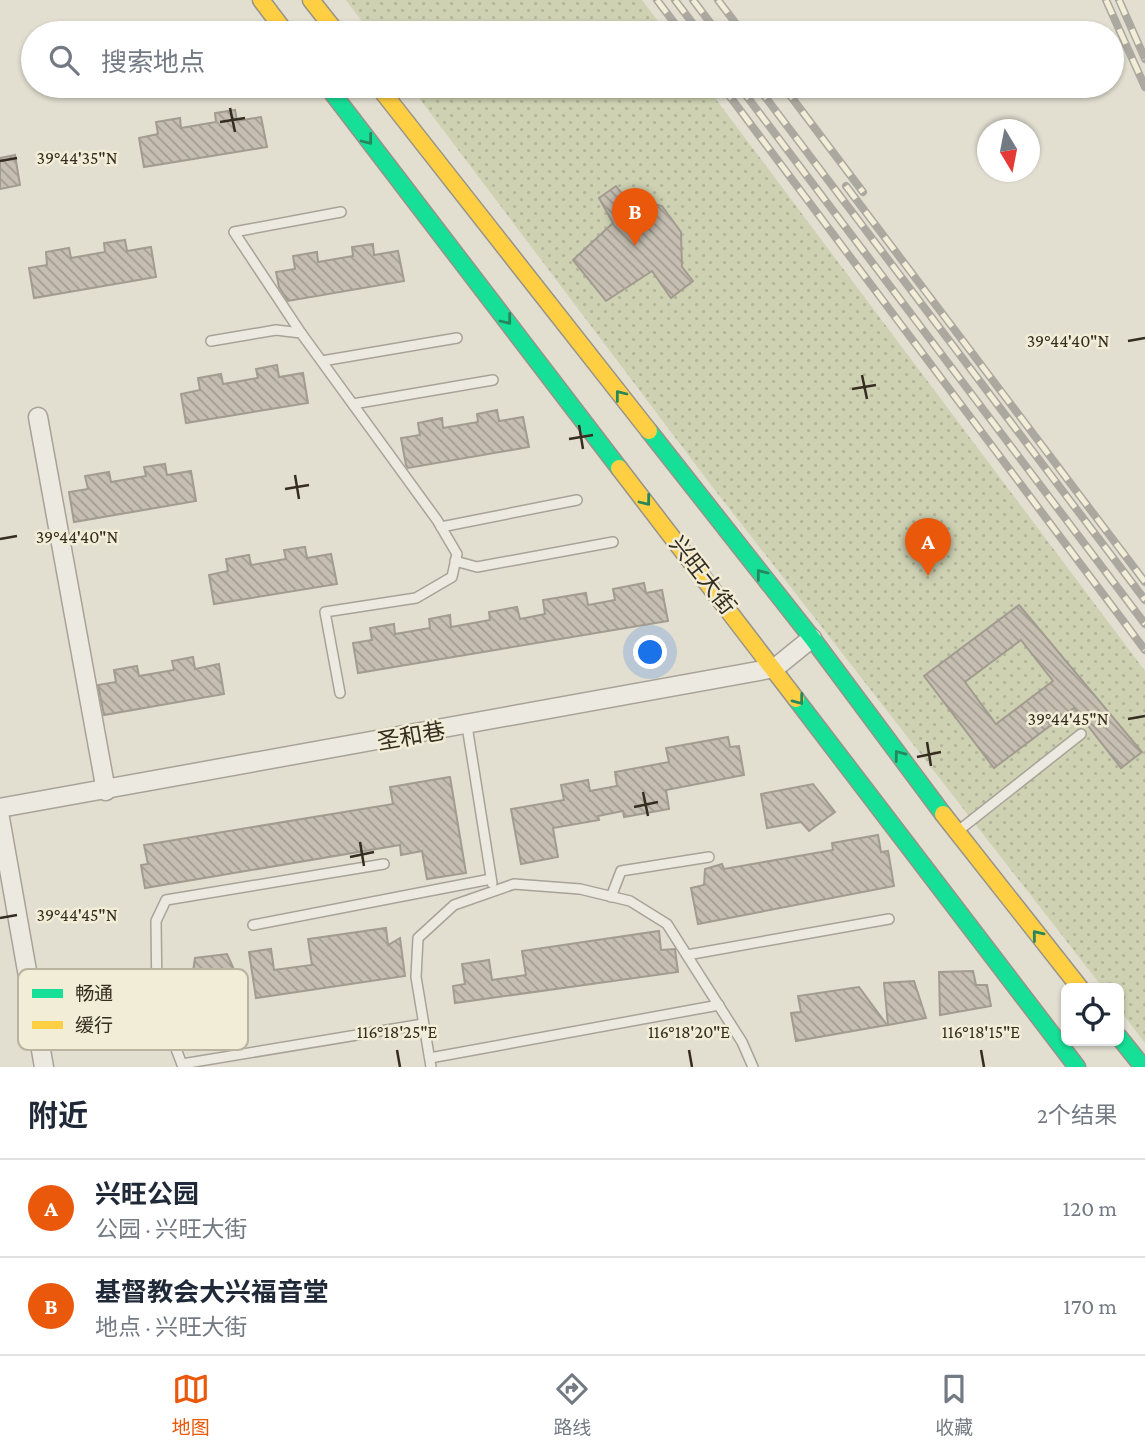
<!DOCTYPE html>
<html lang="zh">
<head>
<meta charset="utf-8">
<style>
  body { margin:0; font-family:"Crimson Pro","Noto Sans SC",serif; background:#f6f6f7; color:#1f2937 }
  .controls { position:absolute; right:21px; bottom:21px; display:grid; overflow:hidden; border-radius:10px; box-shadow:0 2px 5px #0004 }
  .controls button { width:63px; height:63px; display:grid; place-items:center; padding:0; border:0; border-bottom:2px solid #e0e1e3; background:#fff; color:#1f2937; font:35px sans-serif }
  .compass { position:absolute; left:977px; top:119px; width:63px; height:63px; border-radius:50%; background:#fff; box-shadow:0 2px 5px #0004; rotate:170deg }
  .you { position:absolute; left:651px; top:653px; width:24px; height:24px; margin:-18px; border:5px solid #fff; border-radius:50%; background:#1a73e8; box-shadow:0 0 0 10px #1a73e833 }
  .badge { display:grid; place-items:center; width:46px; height:46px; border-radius:50%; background:#ea580c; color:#fff; font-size:23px; font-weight:700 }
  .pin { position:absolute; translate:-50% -58px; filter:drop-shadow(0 2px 4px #0008) }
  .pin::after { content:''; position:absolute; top:37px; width:24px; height:21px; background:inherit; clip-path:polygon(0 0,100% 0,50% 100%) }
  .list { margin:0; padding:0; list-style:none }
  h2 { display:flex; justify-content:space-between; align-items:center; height:91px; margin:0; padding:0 28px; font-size:30px }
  h2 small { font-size:23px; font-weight:400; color:#747a83 }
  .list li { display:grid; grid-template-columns:46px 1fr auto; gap:21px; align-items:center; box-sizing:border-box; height:98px; padding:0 28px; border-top:2px solid #e0e1e3 }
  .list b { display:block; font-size:26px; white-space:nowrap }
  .list p { margin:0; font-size:23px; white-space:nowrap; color:#747a83 }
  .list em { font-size:23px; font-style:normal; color:#747a83 }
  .icon { flex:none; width:38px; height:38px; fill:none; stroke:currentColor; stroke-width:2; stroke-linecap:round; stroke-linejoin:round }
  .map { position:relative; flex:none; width:1145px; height:1067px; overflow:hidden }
  .search { position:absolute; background:#fff; box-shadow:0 2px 5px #0004; left:21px; right:21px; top:21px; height:77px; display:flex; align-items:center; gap:18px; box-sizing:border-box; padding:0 24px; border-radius:38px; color:#747a83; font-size:26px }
  .sheet { height:287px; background:#fff }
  nav { display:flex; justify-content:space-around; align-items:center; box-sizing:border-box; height:98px; border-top:2px solid #e0e1e3; background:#fff; font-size:19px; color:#747a83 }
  nav a { display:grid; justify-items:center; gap:4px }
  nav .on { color:#ea580c }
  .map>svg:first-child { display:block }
  .park { fill:url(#park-dots) }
  .building { fill:url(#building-back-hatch); stroke:#a29b8f; stroke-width:2; fill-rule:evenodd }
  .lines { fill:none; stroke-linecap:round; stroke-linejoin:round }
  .lane-casing { stroke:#a8a398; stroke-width:12 }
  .street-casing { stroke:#a8a398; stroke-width:21 }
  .fast-casing { stroke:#979388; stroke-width:19 }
  .slow-casing { stroke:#979388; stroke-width:19 }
  .lane { stroke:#ebe9e0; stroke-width:9 }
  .street { stroke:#ebe9e0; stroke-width:18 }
  .fast { stroke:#16e098; stroke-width:16 }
  .slow { stroke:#ffcf43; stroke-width:16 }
  .rail-casing { stroke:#aba8a0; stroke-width:8 }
  .rail { stroke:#f2edd6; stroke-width:5; stroke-dasharray:16; stroke-linecap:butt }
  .oneway { stroke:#26865c }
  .ticks { fill:none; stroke:#362d21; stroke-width:2.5 }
  .labels { text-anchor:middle; stroke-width:5; stroke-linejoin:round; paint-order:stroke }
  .street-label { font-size:23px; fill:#362d21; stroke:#f2edd6 }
  .key { fill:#f2edd6; stroke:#bab3a0; stroke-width:2 }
  .key-label { font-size:19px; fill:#362d21 }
  .ticks-label { font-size:18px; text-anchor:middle; fill:#362d21; stroke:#f2edd6; stroke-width:5; stroke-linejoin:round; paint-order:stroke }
</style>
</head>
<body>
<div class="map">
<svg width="1145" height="1067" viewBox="0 0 1145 1067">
  <defs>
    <pattern id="park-dots" width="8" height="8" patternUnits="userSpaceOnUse" patternTransform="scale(1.75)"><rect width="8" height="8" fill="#ced2b3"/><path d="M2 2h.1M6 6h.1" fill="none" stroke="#b2b59a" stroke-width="1.8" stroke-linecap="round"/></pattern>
    <pattern id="building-back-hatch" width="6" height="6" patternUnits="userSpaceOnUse" patternTransform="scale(1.75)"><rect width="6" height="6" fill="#c6beb1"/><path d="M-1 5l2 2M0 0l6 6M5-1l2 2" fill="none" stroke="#a29b90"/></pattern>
  </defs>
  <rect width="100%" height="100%" fill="#e2ded0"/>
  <!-- park -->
  <g class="park">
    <polygon points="346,0 642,0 667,33 371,33"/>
    <polygon points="410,86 706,86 1145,671 1145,1043 1119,1009 1119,988 1103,988 708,481"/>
  </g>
  <!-- building -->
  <g class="building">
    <polygon points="235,110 237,121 261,117 267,147 144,167 139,138 158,134 156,122 180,118 181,128 216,122 215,113"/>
    <polygon points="15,155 20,185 0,189 0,158"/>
    <polygon points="616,186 623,195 662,206 681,232 682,267 693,281 671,298 652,271 606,301 573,260 613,223 599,198"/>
    <polygon points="125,240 127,251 151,247 156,277 34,298 29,268 47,265 46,252 69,248 71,258 105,252 104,243"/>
    <polygon points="373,244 374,255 398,251 404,281 288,301 279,287 276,272 295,269 293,256 317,252 318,262 353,256 352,247"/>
    <polygon points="277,365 279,377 303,373 308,403 186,423 181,394 200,390 198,378 221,374 223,384 258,378 256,369"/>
    <polygon points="497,410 499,421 523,417 529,447 408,468 406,465 401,438 420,435 418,423 442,418 443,428 478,422 477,414"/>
    <polygon points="165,464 167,475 191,471 196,501 74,522 69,492 88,489 85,476 109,472 111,482 146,476 144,467"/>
    <polygon points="305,547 307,558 331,554 337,584 214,604 209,575 228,571 226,559 249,555 251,565 286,559 284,550"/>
    <polygon points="644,583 646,593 662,590 668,621 358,673 353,643 372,640 370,628 394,624 395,634 430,628 429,619 450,615 451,627 490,620 489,612 517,607 520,619 545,614 543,600 586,593 588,605 615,600 613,589"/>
    <path d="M1019 605 1142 752 1121 768 1074 708 994 768 924 676ZM1021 640 1053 681 996 724 965 682Z"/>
    <polygon points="193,657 195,669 219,664 224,694 104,715 98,685 116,682 114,670 137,666 139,676 174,670 172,661"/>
    <polygon points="728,737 730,747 739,746 744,775 666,790 669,809 624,817 623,811 598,816 599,820 553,828 558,857 521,864 511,809 564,800 561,785 588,780 590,791 617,786 615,772 669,762 666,748"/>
    <polygon points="450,777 466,873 427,879 422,851 401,855 400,845 145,888 141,865 148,864 144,845 393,804 390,787"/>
    <polygon points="813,784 835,812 809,831 801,822 767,828 761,794"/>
    <polygon points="878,835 881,852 888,851 894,886 698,924 691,888 704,885 705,869 722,864 724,869 833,850 832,843"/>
    <polygon points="386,928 388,945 400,938 405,976 256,998 249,952 271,949 274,970 312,965 308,939"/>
    <polygon points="659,931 661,950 675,949 678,972 455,1003 453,986 465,984 462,964 489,960 492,980 526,975 522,951"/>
    <polygon points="227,954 247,999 188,1007 184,980 192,979 195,958"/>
    <polygon points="973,971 976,985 987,985 991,1006 940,1015 939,972"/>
    <polygon points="914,981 926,1018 888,1025 884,983"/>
    <polygon points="859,987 887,1025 796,1041 791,1013 801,1012 798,996"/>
  </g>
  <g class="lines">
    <!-- lane casing -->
    <g class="lane-casing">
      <g id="lane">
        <polyline points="301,333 234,232 341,212"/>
        <polyline points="211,341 276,330 301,333 437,520 457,554 452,577 416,598 325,612 340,693"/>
        <polyline points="322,361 457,338"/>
        <polyline points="353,404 493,380"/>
        <polyline points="441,527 577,500"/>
        <polyline points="455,561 477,567 613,542"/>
        <polyline points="467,726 492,883"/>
        <polyline points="958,831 1081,734"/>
        <polyline points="611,897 621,871 709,857"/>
        <polyline points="253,925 491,879"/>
        <polyline points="687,955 889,919"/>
        <polyline points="430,1058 719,1005"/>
        <polyline points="182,1064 423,1024"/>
        <polyline points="183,1067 157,1000 156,921 166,900 384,864"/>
        <polyline points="431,1067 416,977 418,938 454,905 514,884 580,889 630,901 667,924 742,1042 753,1067"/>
      </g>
    </g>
    <!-- street casing -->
    <g class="street-casing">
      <g id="street">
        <polyline points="38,417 106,791"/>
        <polyline points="0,808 775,668 812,638"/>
        <polyline points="0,818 44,1067"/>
      </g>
    </g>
    <!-- fast casing -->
    <g class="fast-casing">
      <g id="fast">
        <polyline points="327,86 619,468"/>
        <polyline points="649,431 812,638 943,814"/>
        <polyline points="796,699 1077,1067"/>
        <polyline points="1119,1037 1143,1067"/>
      </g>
    </g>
    <!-- slow casing -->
    <g class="slow-casing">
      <g id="slow">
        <polyline points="261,0 286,33"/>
        <polyline points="311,0 337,33"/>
        <polyline points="378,86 649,431"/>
        <polyline points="619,468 796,699"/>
        <polyline points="943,814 1080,988"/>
      </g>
    </g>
    <!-- lane -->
    <use href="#lane" class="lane"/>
    <!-- street -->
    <use href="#street" class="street"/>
    <!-- fast -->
    <use href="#fast" class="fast"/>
    <!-- slow -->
    <use href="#slow" class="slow"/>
    <!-- rail casing -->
    <g class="rail-casing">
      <g id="rail">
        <polyline points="657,0 682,33"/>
        <polyline points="675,0 700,33"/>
        <polyline points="693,0 718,33"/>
        <polyline points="718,0 743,33"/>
        <polyline points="1106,0 1145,87"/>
        <polyline points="1119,0 1145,59"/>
        <polyline points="722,86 1145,650"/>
        <polyline points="739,86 1145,624"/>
        <polyline points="757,86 1145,600"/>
        <polyline points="783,86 863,192"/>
        <polyline points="846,186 1145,582"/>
      </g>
    </g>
    <!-- rail -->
    <use href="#rail" class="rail"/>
  </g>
  <!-- one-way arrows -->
  <defs><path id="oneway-chevron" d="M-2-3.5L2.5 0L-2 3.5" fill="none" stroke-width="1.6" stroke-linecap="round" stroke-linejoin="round" transform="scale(1.75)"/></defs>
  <g class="oneway">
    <use href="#oneway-chevron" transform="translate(368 140) rotate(52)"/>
    <use href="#oneway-chevron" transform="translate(507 320) rotate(52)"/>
    <use href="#oneway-chevron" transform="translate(620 395) rotate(-128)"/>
    <use href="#oneway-chevron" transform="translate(646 501) rotate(52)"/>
    <use href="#oneway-chevron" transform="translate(761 574) rotate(-128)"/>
    <use href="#oneway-chevron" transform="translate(799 700) rotate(53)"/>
    <use href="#oneway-chevron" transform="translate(899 755) rotate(-127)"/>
    <use href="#oneway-chevron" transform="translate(1037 935) rotate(-129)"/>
  </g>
  <!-- ticks -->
  <path class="ticks" d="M230 108 235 132M220 122 245 118M0 161 17 158M1128 341 1145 338M862 375 867 399M852 389 876 385M579 425 583 449M569 439 593 435M295 475 299 499M285 489 309 485M0 539 17 536M1128 719 1145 716M927 742 931 766M917 757 941 752M643 792 648 816M634 807 658 802M360 842 364 866M350 857 374 852M0 918 17 915M397 1050 400 1067M689 1050 692 1067M981 1050 984 1067"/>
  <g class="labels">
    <!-- street labels -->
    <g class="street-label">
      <text transform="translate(703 575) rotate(52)" y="8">兴旺大街</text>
      <text transform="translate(411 736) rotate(-10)" y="8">圣和巷</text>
    </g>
  </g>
  <!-- legend -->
  <rect x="18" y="969" width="230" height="81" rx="10" class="key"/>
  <rect x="32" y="989" width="31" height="9" fill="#16e098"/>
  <rect x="32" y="1021" width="31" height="8" fill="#ffcf43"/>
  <g class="key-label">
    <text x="75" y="1000">畅通</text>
    <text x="75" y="1032">缓行</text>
  </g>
  <g class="ticks-label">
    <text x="77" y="164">39°44'35"N</text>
    <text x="1068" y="347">39°44'40"N</text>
    <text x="77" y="543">39°44'40"N</text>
    <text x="1068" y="725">39°44'45"N</text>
    <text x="77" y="921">39°44'45"N</text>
    <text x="397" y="1038">116°18'25"E</text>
    <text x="689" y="1038">116°18'20"E</text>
    <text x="981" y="1038">116°18'15"E</text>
  </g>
</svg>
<div class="controls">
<button><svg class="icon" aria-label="locate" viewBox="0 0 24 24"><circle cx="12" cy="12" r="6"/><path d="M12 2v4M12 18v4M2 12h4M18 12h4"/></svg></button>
</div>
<svg class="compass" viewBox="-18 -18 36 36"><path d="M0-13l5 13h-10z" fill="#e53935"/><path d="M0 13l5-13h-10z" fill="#747a83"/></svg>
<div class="you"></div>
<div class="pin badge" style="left:928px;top:576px">A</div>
<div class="pin badge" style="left:635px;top:246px">B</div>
<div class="search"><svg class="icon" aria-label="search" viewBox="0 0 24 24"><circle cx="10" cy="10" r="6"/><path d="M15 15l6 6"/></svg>搜索地点</div>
</div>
<section class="sheet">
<h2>附近<small>2个结果</small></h2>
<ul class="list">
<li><span class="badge">A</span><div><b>兴旺公园</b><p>公园 · 兴旺大街</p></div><em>120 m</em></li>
<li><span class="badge">B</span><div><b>基督教会大兴福音堂</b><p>地点 · 兴旺大街</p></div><em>170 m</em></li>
</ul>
</section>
<nav>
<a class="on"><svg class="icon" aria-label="map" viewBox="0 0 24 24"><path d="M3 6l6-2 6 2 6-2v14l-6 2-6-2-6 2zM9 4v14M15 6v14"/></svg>地图</a>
<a><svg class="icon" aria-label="directions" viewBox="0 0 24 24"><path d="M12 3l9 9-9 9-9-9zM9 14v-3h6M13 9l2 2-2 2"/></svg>路线</a>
<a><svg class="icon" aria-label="saved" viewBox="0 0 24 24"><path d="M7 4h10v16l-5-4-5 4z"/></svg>收藏</a>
</nav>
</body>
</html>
